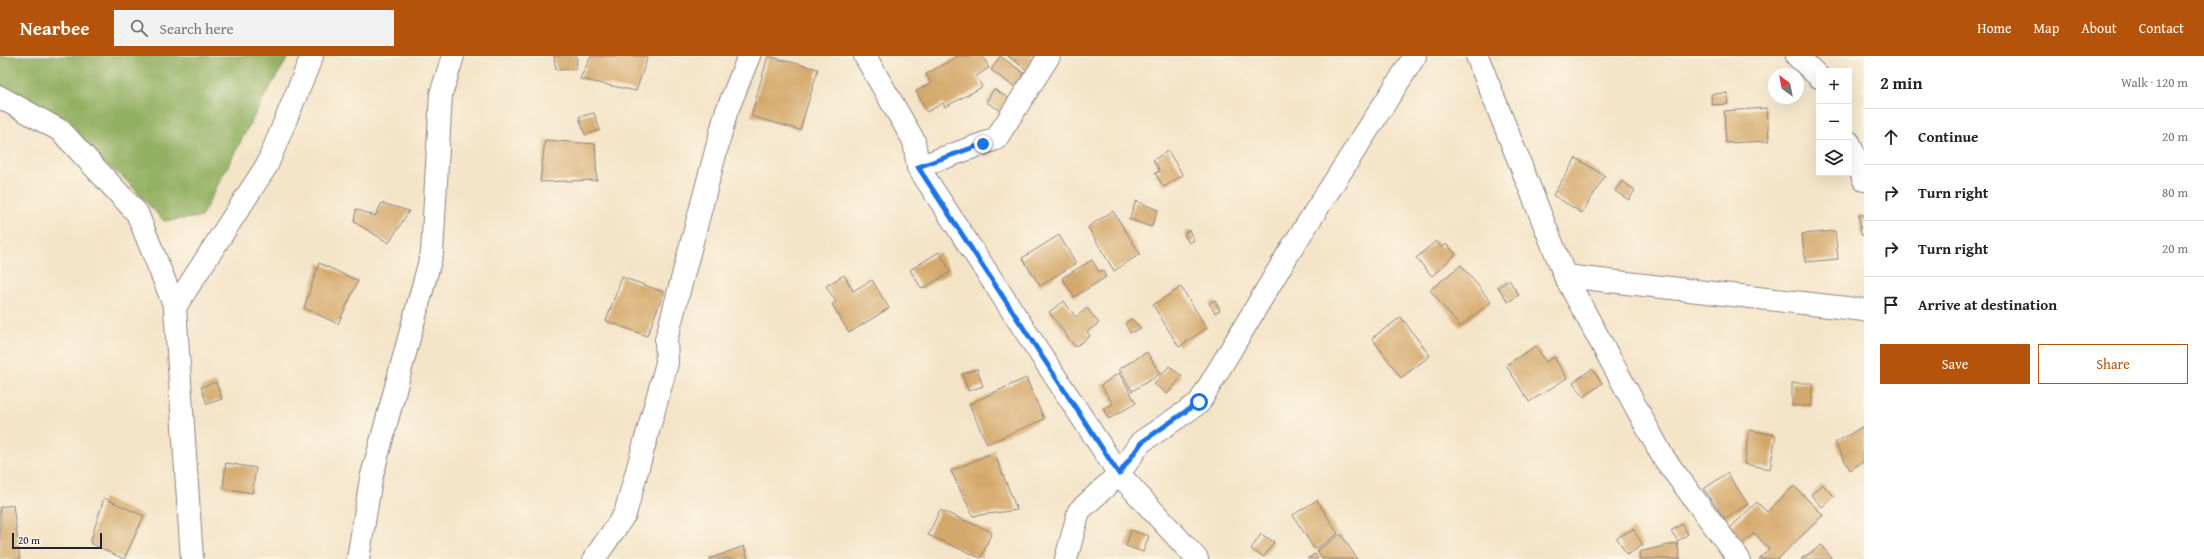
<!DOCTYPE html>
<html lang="en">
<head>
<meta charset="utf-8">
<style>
  body { margin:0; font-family:"Gentium Book Plus",serif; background:#f2f2f2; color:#222 }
  .controls { position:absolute; right:12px; top:12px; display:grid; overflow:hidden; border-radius:0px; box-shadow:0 4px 16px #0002 }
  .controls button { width:36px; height:36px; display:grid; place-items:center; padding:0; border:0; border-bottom:1px solid #e0e0e0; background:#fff; color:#222; font:20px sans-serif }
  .compass { position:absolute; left:1768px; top:12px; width:36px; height:36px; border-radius:50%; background:#fff; box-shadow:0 4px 16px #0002; rotate:328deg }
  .scale { position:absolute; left:12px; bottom:10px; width:90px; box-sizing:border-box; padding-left:4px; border:2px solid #22223b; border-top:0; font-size:11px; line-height:14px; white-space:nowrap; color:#22223b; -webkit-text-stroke:3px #fcf5e5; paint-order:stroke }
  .stop { position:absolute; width:12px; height:12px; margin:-9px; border:3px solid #1a73e8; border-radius:50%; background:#fff }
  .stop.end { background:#1a73e8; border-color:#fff; box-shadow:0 1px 4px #0008 }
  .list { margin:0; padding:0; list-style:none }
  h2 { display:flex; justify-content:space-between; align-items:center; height:52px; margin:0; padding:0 16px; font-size:17px }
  h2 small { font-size:13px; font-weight:400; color:#767676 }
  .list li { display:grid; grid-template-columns:26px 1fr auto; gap:12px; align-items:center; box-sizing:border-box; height:56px; padding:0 16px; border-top:1px solid #e0e0e0 }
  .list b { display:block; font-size:15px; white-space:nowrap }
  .list em { font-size:13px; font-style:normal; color:#767676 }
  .actions { display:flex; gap:8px; padding:12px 16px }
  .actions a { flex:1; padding:9px 0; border:1px solid #b45309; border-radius:0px; text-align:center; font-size:14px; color:#b45309 }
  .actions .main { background:#b45309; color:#fff }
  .icon { flex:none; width:22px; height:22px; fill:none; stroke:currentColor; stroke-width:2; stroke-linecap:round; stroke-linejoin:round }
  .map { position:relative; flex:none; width:1864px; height:503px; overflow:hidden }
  header { display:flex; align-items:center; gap:24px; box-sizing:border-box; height:56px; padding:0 20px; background:#b45309; color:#fff }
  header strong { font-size:19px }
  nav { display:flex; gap:22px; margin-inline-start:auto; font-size:14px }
  .search { width:280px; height:36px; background:#f2f2f2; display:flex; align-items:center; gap:10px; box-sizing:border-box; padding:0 14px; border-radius:0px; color:#767676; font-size:15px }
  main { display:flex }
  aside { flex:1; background:#fff }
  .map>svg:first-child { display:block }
  .forest { fill:#92b062; stroke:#5a694e }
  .building { fill:#d4a86a }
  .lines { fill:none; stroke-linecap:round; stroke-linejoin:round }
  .minor-casing { stroke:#8b8382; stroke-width:24 }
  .minor { stroke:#fff; stroke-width:22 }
  .route { stroke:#1a73e8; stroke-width:5 }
</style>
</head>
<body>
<header>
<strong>Nearbee</strong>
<div class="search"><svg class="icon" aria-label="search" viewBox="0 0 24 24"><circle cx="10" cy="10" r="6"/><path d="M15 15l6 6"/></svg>Search here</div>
<nav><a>Home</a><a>Map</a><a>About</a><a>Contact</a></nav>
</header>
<main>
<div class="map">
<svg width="1864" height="503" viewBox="0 0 1864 503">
  <rect width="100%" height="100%" fill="#fcf5e5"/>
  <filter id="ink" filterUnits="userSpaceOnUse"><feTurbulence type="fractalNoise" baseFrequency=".025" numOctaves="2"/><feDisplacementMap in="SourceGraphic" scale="8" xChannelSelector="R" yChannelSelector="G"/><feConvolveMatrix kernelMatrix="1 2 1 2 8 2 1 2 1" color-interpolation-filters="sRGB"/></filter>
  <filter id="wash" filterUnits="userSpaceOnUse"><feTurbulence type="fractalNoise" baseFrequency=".012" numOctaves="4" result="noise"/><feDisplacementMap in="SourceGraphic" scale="16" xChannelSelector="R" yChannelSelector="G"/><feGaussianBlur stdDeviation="0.9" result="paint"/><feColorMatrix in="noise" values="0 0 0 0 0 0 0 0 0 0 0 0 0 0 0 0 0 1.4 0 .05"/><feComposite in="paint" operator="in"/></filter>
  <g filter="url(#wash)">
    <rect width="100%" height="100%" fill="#f4e4c8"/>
    <!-- forest -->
    <polygon class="forest" points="0,0 289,0 264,41 201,161 164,165 122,120 30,54 0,36"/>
    <g id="blocks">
      <!-- building -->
      <g class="building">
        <polygon points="554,0 577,0 576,13 556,14"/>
        <polygon points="591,0 648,0 636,35 580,23"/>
        <polygon points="768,0 818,13 800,74 751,60"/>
        <polygon points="958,0 983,0 989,12 976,20 982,31 945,51 943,47 927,56 916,35 931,27 926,18"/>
        <polygon points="1000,0 1025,18 1016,32 991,14"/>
        <polygon points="1008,0 1038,0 1027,14"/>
        <polygon points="994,33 1010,43 1002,55 986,46"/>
        <polygon points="1727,37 1728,48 1712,49 1711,38"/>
        <polygon points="1767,52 1769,85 1726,87 1724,55"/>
        <polygon points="594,57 600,74 585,79 579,61"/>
        <polygon points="545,84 595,88 597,124 540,126"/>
        <polygon points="1168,95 1183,119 1164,131 1155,117 1160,115 1153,104"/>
        <polygon points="1576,102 1605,120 1582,157 1553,139"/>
        <polygon points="1622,125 1635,134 1629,144 1615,135"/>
        <polygon points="1136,145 1158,154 1151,171 1129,163"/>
        <polygon points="382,147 409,155 389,187 354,166 356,153 375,160"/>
        <polygon points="1113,155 1140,198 1114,215 1088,171"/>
        <polygon points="1859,159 1864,159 1864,179 1861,179"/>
        <polygon points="1189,174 1194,184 1189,187 1184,178"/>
        <polygon points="1835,175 1838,203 1805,206 1802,178"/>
        <polygon points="1059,179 1076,207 1040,230 1022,202"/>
        <polygon points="1436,185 1442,192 1446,188 1456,198 1432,220 1416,202"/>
        <polygon points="939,196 951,216 922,233 910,214"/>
        <polygon points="1092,204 1099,216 1102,214 1106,221 1074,241 1062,222"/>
        <polygon points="319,207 358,225 338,268 304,252"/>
        <polygon points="1461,209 1491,246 1460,271 1430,234"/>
        <polygon points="844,219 853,235 872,224 889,252 849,277 832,248 836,246 826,230"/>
        <polygon points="622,221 664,236 647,280 606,265"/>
        <polygon points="1509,224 1519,239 1508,246 1498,231"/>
        <polygon points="1181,231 1207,272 1179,291 1153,249"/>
        <polygon points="1215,244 1220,254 1215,257 1209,247"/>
        <polygon points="1064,245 1076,261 1087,252 1099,267 1087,276 1090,280 1075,291 1049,256"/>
        <polygon points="1401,261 1430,300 1401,322 1372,282"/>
        <polygon points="1131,263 1141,272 1130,277 1125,267"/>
        <polygon points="1536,290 1546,306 1554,301 1567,322 1529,346 1506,309"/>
        <polygon points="1147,296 1160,318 1132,335 1119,313"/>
        <polygon points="1169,310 1182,320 1167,338 1154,328"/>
        <polygon points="977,313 983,330 968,335 962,318"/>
        <polygon points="1592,313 1602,327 1584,341 1573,326"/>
        <polygon points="1119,317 1136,347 1109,363 1103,353 1113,348 1101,329"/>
        <polygon points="1026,322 1044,363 987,388 969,348"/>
        <polygon points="216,326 222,343 207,348 201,331"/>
        <rect x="1792" y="327" width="20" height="23"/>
        <polygon points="1864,370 1864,405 1850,414 1835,387"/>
        <polygon points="1750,374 1776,379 1770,413 1744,408"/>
        <polygon points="994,396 1017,454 973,460 951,415"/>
        <polygon points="226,407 256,412 252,437 223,432"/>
        <polygon points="1727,417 1748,448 1725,463 1704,433"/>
        <polygon points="1822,428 1834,440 1822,451 1811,439"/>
        <polygon points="1794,430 1823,459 1778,503 1759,503 1769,493 1754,477 1738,491 1725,477 1757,446 1767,456"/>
        <polygon points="104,442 144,460 124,503 90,487"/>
        <polygon points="1317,444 1338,478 1314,493 1293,459"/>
        <polygon points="13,449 20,503 0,503 0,451"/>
        <polygon points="940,454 992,476 981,502 928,479"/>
        <polygon points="1682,468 1688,478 1678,485 1671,475"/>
        <polygon points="1633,473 1643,489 1627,499 1617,482"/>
        <polygon points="1131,474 1149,480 1143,496 1126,490"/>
        <polygon points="1261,478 1274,486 1264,501 1251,493"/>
        <polygon points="1341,478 1357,503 1322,503 1317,494"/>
        <polygon points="1677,487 1680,503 1640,503 1639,496"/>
        <polygon points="1822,489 1832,503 1801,503"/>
        <polygon points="744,490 748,503 709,503"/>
        <polygon points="1315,498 1318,503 1307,503"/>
      </g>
    </g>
  </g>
  <g filter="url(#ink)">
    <use href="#blocks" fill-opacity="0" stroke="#8b8382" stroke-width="1"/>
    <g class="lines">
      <!-- minor casing -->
      <g class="minor-casing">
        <g id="minor">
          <polyline points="865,0 914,85 918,111 1119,418 1197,503"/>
          <polyline points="1477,0 1565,220 1663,401 1739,503"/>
          <polyline points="1797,0 1819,21"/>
          <polyline points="0,41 61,75 137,157 175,251 192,503"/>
          <polyline points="1849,86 1864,124"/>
          <polyline points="918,111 996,83 1049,0"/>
          <polyline points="1565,220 1864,254"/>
          <polyline points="175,251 267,109 312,0"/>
          <polyline points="358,503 371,423 432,197 441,38 453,0"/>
          <polyline points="594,503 625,458 667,307 666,284 726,57 749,0"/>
          <polyline points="1066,503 1079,455 1119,418 1141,386 1199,347 1288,198 1415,0"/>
        </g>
      </g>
      <!-- minor -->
      <use href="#minor" class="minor"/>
    </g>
  </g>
  <g class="lines" filter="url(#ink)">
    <!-- route -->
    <polyline class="route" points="983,88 918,111 1119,418 1142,386 1199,346"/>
  </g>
</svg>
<div class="controls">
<button>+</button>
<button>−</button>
<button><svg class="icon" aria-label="layers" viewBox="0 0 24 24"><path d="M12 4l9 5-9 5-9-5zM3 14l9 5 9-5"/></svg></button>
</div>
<svg class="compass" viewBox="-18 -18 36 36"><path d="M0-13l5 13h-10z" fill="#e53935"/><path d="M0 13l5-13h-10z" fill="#767676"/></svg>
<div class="scale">20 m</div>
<div class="stop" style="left:1199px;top:346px"></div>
<div class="stop end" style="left:983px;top:88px"></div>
</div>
<aside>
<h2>2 min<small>Walk · 120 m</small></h2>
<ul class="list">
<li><svg class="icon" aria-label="ahead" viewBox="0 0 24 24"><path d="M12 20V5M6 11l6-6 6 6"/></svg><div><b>Continue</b></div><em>20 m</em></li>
<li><svg class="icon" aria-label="right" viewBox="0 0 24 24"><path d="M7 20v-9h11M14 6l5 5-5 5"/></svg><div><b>Turn right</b></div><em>80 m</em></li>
<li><svg class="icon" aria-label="right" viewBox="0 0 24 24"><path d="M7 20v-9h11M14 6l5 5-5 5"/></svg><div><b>Turn right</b></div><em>20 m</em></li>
<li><svg class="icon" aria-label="arrive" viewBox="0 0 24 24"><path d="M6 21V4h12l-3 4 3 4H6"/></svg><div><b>Arrive at destination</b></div></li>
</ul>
<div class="actions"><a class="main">Save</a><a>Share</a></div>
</aside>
</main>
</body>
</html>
